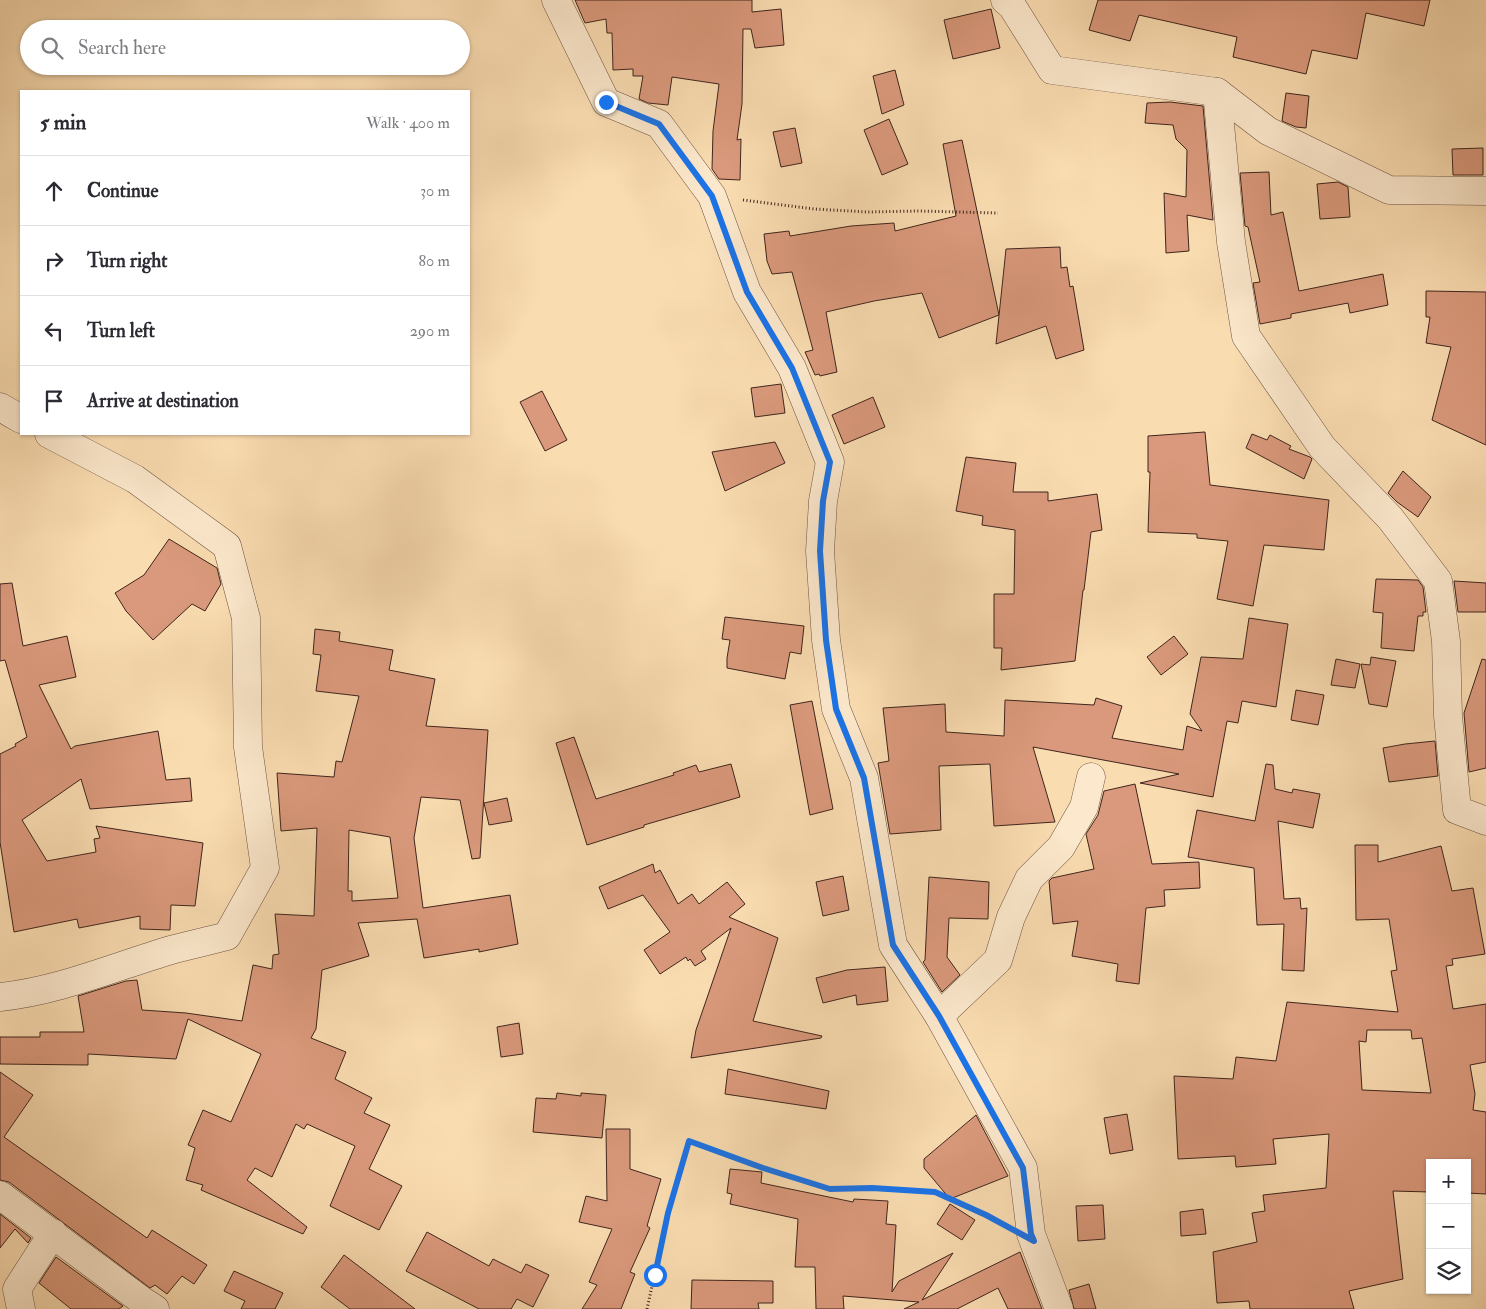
<!DOCTYPE html>
<html lang="en">
<head>
<meta charset="utf-8">
<style>
  body { margin:0; font-family:"IM FELL Double Pica",serif; background:#f2f2f3; color:#2b2b33 }
  .controls { position:absolute; right:15px; bottom:15px; display:grid; overflow:hidden; border-radius:0px; box-shadow:0 1px 4px #0004 }
  .controls button { width:45px; height:45px; display:grid; place-items:center; padding:0; border:0; border-bottom:1px solid #e1e1e2; background:#fff; color:#2b2b33; font:25px sans-serif }
  .stop { position:absolute; width:15px; height:15px; margin:-11px; border:4px solid #1a73e8; border-radius:50%; background:#fff }
  .stop.end { background:#1a73e8; border-color:#fff; box-shadow:0 1px 5px #0008 }
  .list { margin:0; padding:0; list-style:none }
  h2 { display:flex; justify-content:space-between; align-items:center; height:65px; margin:0; padding:0 20px; font-size:21px }
  h2 small { font-size:16px; font-weight:400; color:#7c7c81 }
  .list li { display:grid; grid-template-columns:32px 1fr auto; gap:15px; align-items:center; box-sizing:border-box; height:70px; padding:0 20px; border-top:1px solid #e1e1e2 }
  .list b { display:block; font-size:19px; white-space:nowrap }
  .list em { font-size:16px; font-style:normal; color:#7c7c81 }
  .icon { flex:none; width:28px; height:28px; fill:none; stroke:currentColor; stroke-width:2; stroke-linecap:round; stroke-linejoin:round }
  .map { position:relative; flex:none; width:1486px; height:1309px; overflow:hidden }
  .search { position:absolute; background:#fff; box-shadow:0 1px 4px #0004; left:20px; top:20px; width:450px; height:55px; display:flex; align-items:center; gap:12px; box-sizing:border-box; padding:0 18px; border-radius:28px; color:#7c7c81; font-size:19px }
  .panel { position:absolute; background:#fff; box-shadow:0 1px 4px #0004; left:20px; top:90px; width:450px; height:345px; border-radius:0px }
  .map>svg:first-child { display:block }
  .building { fill:#da997c; stroke:#3f251c; fill-rule:evenodd }
  .lines { fill:none; stroke-linecap:round; stroke-linejoin:round }
  .minor-casing { stroke:#6e5341; stroke-width:29 }
  .path { stroke:#3f251c; stroke-width:3; stroke-dasharray:1 2.5; stroke-linecap:butt }
  .minor { stroke:#fce8cc; stroke-width:28 }
  .route { stroke:#1a73e8; stroke-width:6 }
</style>
</head>
<body>
<div class="map">
<svg width="1486" height="1309" viewBox="0 0 1486 1309">
  <rect width="100%" height="100%" fill="#fadcb1"/>
  <filter id="stains"><feTurbulence type="fractalNoise" baseFrequency=".004" numOctaves="4"/><feColorMatrix values="0 0 0 0 .2 0 0 0 0 .09 0 0 0 0 .02 0 0 0 .5 -.17"/></filter>
  <radialGradient id="worn" r=".72"><stop offset=".6" stop-color="#630" stop-opacity="0"/><stop offset="1" stop-color="#630" stop-opacity=".3"/></radialGradient>
  <!-- building -->
  <g class="building">
    <polygon points="575,0 752,0 752,12 781,9 784,45 755,48 751,29 743,29 742,104 737,140 741,139 740,180 719,179 712,169 713,131 719,84 672,77 668,105 648,103 639,99 643,76 633,76 633,69 613,70 612,33 607,33 606,19 585,23"/>
    <polygon points="1098,0 1430,0 1424,26 1366,13 1357,59 1312,50 1306,74 1233,57 1237,37 1139,15 1130,41 1089,30"/>
    <polygon points="991,9 1000,48 953,59 944,20"/>
    <polygon points="895,70 904,105 882,114 873,76"/>
    <polygon points="1286,93 1309,96 1306,128 1296,127 1282,121"/>
    <polygon points="1170,102 1203,106 1213,220 1187,215 1189,251 1166,253 1164,193 1186,197 1187,150 1176,139 1173,125 1145,123 1147,103"/>
    <polygon points="889,119 908,164 882,175 864,130"/>
    <polygon points="795,128 802,163 781,167 773,132"/>
    <polygon points="962,140 999,315 939,338 922,293 874,301 826,312 837,372 820,376 819,374 815,375 805,352 813,350 792,272 772,274 767,261 764,234 789,231 790,236 851,226 894,223 895,231 956,216 943,144"/>
    <polygon points="1483,148 1483,175 1453,175 1452,149"/>
    <polygon points="1269,172 1271,215 1283,212 1299,291 1383,274 1388,305 1350,313 1348,303 1291,314 1291,318 1260,324 1253,283 1260,282 1248,227 1245,226 1240,173"/>
    <polygon points="1338,182 1348,187 1350,217 1320,219 1317,184"/>
    <polygon points="1060,247 1061,268 1067,267 1070,287 1073,286 1084,350 1056,359 1046,326 996,344 1006,249"/>
    <polygon points="1426,291 1486,292 1486,445 1432,420 1451,347 1426,343 1430,317 1426,317"/>
    <polygon points="781,384 785,413 755,417 751,388"/>
    <polygon points="542,391 567,440 545,451 520,402"/>
    <polygon points="873,397 885,427 844,444 832,415"/>
    <polygon points="1205,432 1210,485 1329,500 1324,550 1264,545 1253,606 1217,599 1228,541 1197,538 1197,534 1148,532 1150,472 1148,472 1148,436"/>
    <polygon points="1252,434 1267,440 1270,435 1291,446 1289,449 1310,457 1312,459 1304,479 1246,448"/>
    <polygon points="775,442 785,463 725,491 712,452"/>
    <polygon points="966,457 1016,463 1013,492 1048,492 1048,501 1097,494 1102,530 1091,532 1084,590 1083,590 1075,661 1001,670 1002,648 994,648 994,594 1014,594 1015,530 982,525 983,516 956,511"/>
    <polygon points="1403,471 1431,497 1418,517 1397,502 1388,493"/>
    <polygon points="169,539 217,568 221,584 205,611 192,604 153,640 126,611 115,593 144,575"/>
    <polygon points="1376,579 1418,580 1423,587 1426,612 1423,612 1423,616 1418,616 1414,651 1381,648 1383,613 1373,612"/>
    <polygon points="1454,581 1486,583 1486,612 1458,612"/>
    <polygon points="12,583 23,646 67,636 76,677 39,685 71,749 75,746 158,731 166,780 190,778 192,801 90,809 81,779 22,820 47,861 96,852 94,839 100,838 96,826 203,843 195,906 171,905 170,930 140,929 140,916 79,928 77,919 14,932 0,842 0,754 16,746 15,744 27,737 5,660 0,661 0,584"/>
    <polygon points="725,617 804,626 801,654 790,652 785,679 727,668 727,658 730,640 722,639"/>
    <polygon points="1249,618 1288,624 1276,707 1242,701 1238,723 1227,721 1213,797 1140,783 1179,774 1033,747 1055,822 994,826 990,764 939,766 941,830 890,834 878,763 889,761 883,708 945,704 946,732 1004,736 1005,700 1094,705 1096,698 1122,706 1112,738 1183,750 1187,726 1202,731 1190,714 1201,657 1243,659"/>
    <path d="M315 629 340 632 339 641 393 650 389 670 435 679 426 726 488 730 480 858 472 859 460 800 421 797 414 838 423 908 510 895 518 944 479 952V949L424 958 417 919 358 923 369 956 322 970 316 1029 311 1038 346 1052 335 1079 372 1098 364 1113 390 1125 369 1169 402 1186 379 1230 330 1206 355 1146 307 1124 304 1129 296 1124 272 1177 255 1168 247 1180 307 1227 303 1234 201 1190 203 1185 186 1180 195 1148 188 1145 203 1110 231 1122 261 1054 188 1019 176 1059 88 1054V1065L0 1064V1037H40V1032H84L78 996 126 981 137 980 142 1010 186 1013 242 1021 253 965 272 969 273 955 279 954 275 914 314 916 317 828 281 831 277 773 334 777 336 761 342 762 359 696 316 691 321 655 313 654ZM349 830 390 837 398 898 352 901V891H348Z"/>
    <polygon points="1174,636 1188,654 1161,675 1147,657"/>
    <polygon points="1371,657 1396,661 1387,707 1369,704 1361,664 1370,665"/>
    <polygon points="1336,659 1360,664 1355,688 1331,685"/>
    <polygon points="1482,659 1486,660 1486,768 1469,772 1464,713"/>
    <polygon points="1296,690 1324,695 1318,725 1291,720"/>
    <polygon points="812,701 833,809 810,815 790,705"/>
    <polygon points="574,737 596,799 674,775 673,773 696,765 699,772 731,764 740,797 644,825 644,827 587,845 556,743"/>
    <polygon points="1435,741 1438,776 1389,782 1383,748 1405,744"/>
    <polygon points="1266,764 1273,765 1275,789 1292,793 1293,789 1320,794 1313,828 1278,821 1284,899 1300,898 1301,909 1307,908 1304,971 1282,970 1284,924 1257,925 1254,868 1188,857 1197,810 1255,821"/>
    <polygon points="1135,784 1152,864 1199,862 1200,888 1164,890 1165,906 1146,908 1139,984 1116,981 1118,964 1072,956 1078,921 1053,924 1049,881 1052,878 1094,869 1086,834 1098,815 1104,791"/>
    <polygon points="507,798 512,821 489,825 484,803"/>
    <path d="M1355 845H1378V862L1441 846 1452 891 1473 888 1485 954 1452 959 1453 965 1446 966 1453 1009 1486 1004V1062L1470 1065 1475 1094 1473 1110 1486 1112V1194L1467 1193V1163H1430V1192L1393 1191 1403 1279 1349 1291 1354 1309H1250L1249 1301 1217 1303 1213 1252 1257 1242 1252 1213 1265 1211 1263 1195 1326 1188 1329 1134 1273 1139 1276 1164 1236 1167 1235 1156 1178 1159 1174 1076 1233 1079 1236 1057 1276 1061 1287 1002 1398 1012 1391 971 1397 970 1389 919 1356 920ZM1367 1030H1411L1412 1039 1422 1038 1431 1093 1362 1090 1359 1041 1366 1042Z"/>
    <polygon points="653,864 655,873 660,870 678,904 692,894 699,904 727,882 745,904 729,917 778,938 753,1021 822,1036 821,1038 691,1058 696,1030 731,928 701,951 706,959 695,966 690,959 688,961 686,957 660,974 644,950 670,932 643,895 608,909 599,887"/>
    <polygon points="843,876 849,910 823,916 816,882"/>
    <polygon points="929,877 989,882 988,919 949,918 947,957 960,975 942,992 923,962 925,960"/>
    <polygon points="885,967 888,1001 857,1005 856,995 823,1003 816,978 847,970"/>
    <polygon points="519,1023 523,1054 501,1057 497,1027"/>
    <polygon points="728,1069 829,1091 826,1109 725,1094"/>
    <polygon points="0,1072 33,1095 4,1137 147,1238 152,1230 207,1265 194,1284 182,1276 167,1294 155,1285 150,1288 9,1182 0,1180"/>
    <polygon points="557,1093 581,1096 581,1093 606,1095 602,1138 533,1132 536,1098 556,1099"/>
    <polygon points="1127,1114 1133,1150 1110,1154 1104,1118"/>
    <polygon points="976,1115 1008,1176 950,1199 924,1168 924,1159"/>
    <polygon points="606,1129 630,1129 630,1169 661,1179 647,1226 650,1228 630,1272 635,1274 621,1309 582,1309 597,1285 589,1282 612,1229 579,1222 586,1196 607,1201"/>
    <polygon points="730,1169 762,1172 761,1183 853,1202 854,1199 888,1201 886,1224 896,1225 892,1292 899,1281 953,1253 922,1300 1020,1252 1042,1309 1008,1309 998,1288 957,1309 904,1309 919,1302 843,1296 844,1309 816,1309 815,1267 795,1267 798,1219 730,1204 732,1194 727,1193"/>
    <polygon points="950,1204 975,1220 962,1240 937,1224"/>
    <polygon points="1103,1205 1105,1239 1078,1241 1076,1206"/>
    <polygon points="1203,1209 1206,1234 1181,1236 1180,1212"/>
    <polygon points="0,1214 31,1238 28,1243 15,1229 0,1248"/>
    <polygon points="427,1232 489,1266 493,1259 521,1273 526,1264 549,1275 533,1307 517,1299 511,1309 479,1309 406,1271"/>
    <polygon points="344,1255 415,1309 350,1309 321,1287"/>
    <polygon points="56,1257 123,1306 119,1309 71,1309 39,1283"/>
    <polygon points="234,1271 283,1293 275,1309 241,1309 245,1301 224,1291"/>
    <polygon points="692,1280 773,1281 773,1303 758,1303 759,1309 691,1309"/>
    <polygon points="1089,1284 1096,1309 1074,1309 1069,1290"/>
  </g>
  <g class="lines">
    <!-- minor casing -->
    <g class="minor-casing">
      <g id="minor">
        <polyline points="556,0 606,102 659,124 712,196 747,292 792,368 830,462 823,501 820,551 826,640 836,709 864,778 893,945 939,1016 1023,1168 1031,1234 1059,1309"/>
        <polyline points="1005,0 1012,6 1052,70 1217,92 1268,131 1389,190 1486,191"/>
        <polyline points="1217,92 1231,242 1246,336 1322,447 1390,518 1438,581 1446,641 1448,716 1457,810 1486,821"/>
        <polyline points="0,407 21,419"/>
        <path d="M0 997C59 991 114 967 171 950 189 945 208 941 227 936L265 868 248 747 246 618 227 546 135 479 49 434"/>
        <polyline points="939,1016 998,960 1011,917 1029,879 1061,847 1084,807 1091,777"/>
        <polyline points="0,1195 141,1300 155,1309"/>
        <polyline points="21,1309 17,1289 53,1233"/>
      </g>
    </g>
    <!-- path -->
    <g class="path">
      <polyline points="743,200 814,209 868,212 918,211 998,213"/>
      <polyline points="647,1309 668,1213 689,1141 763,1167 830,1189 872,1189 935,1192 1000,1223"/>
    </g>
    <!-- minor -->
    <use href="#minor" class="minor"/>
  </g>
  <g class="lines">
    <!-- route -->
    <polyline class="route" points="606,102 659,124 712,196 747,292 792,368 830,462 823,501 820,551 826,640 836,709 864,778 893,945 939,1016 1023,1168 1031,1234 1034,1241 986,1215 935,1192 872,1188 830,1189 763,1168 689,1141 668,1213 655,1275"/>
  </g>
  <rect width="100%" height="100%" filter="url(#stains)"/>
  <rect width="100%" height="100%" fill="url(#worn)"/>
</svg>
<div class="controls">
<button>+</button>
<button>−</button>
<button><svg class="icon" aria-label="layers" viewBox="0 0 24 24"><path d="M12 4l9 5-9 5-9-5zM3 14l9 5 9-5"/></svg></button>
</div>
<div class="stop" style="left:655px;top:1275px"></div>
<div class="stop end" style="left:606px;top:102px"></div>
<div class="search"><svg class="icon" aria-label="search" viewBox="0 0 24 24"><circle cx="10" cy="10" r="6"/><path d="M15 15l6 6"/></svg>Search here</div>
<section class="panel">
<h2>5 min<small>Walk · 400 m</small></h2>
<ul class="list">
<li><svg class="icon" aria-label="ahead" viewBox="0 0 24 24"><path d="M12 20V5M6 11l6-6 6 6"/></svg><div><b>Continue</b></div><em>30 m</em></li>
<li><svg class="icon" aria-label="right" viewBox="0 0 24 24"><path d="M7 20v-9h11M14 6l5 5-5 5"/></svg><div><b>Turn right</b></div><em>80 m</em></li>
<li><svg class="icon" aria-label="left" viewBox="0 0 24 24"><path d="M17 20v-9H6M10 6l-5 5 5 5"/></svg><div><b>Turn left</b></div><em>290 m</em></li>
<li><svg class="icon" aria-label="arrive" viewBox="0 0 24 24"><path d="M6 21V4h12l-3 4 3 4H6"/></svg><div><b>Arrive at destination</b></div></li>
</ul>
</section>
</div>
</body>
</html>
